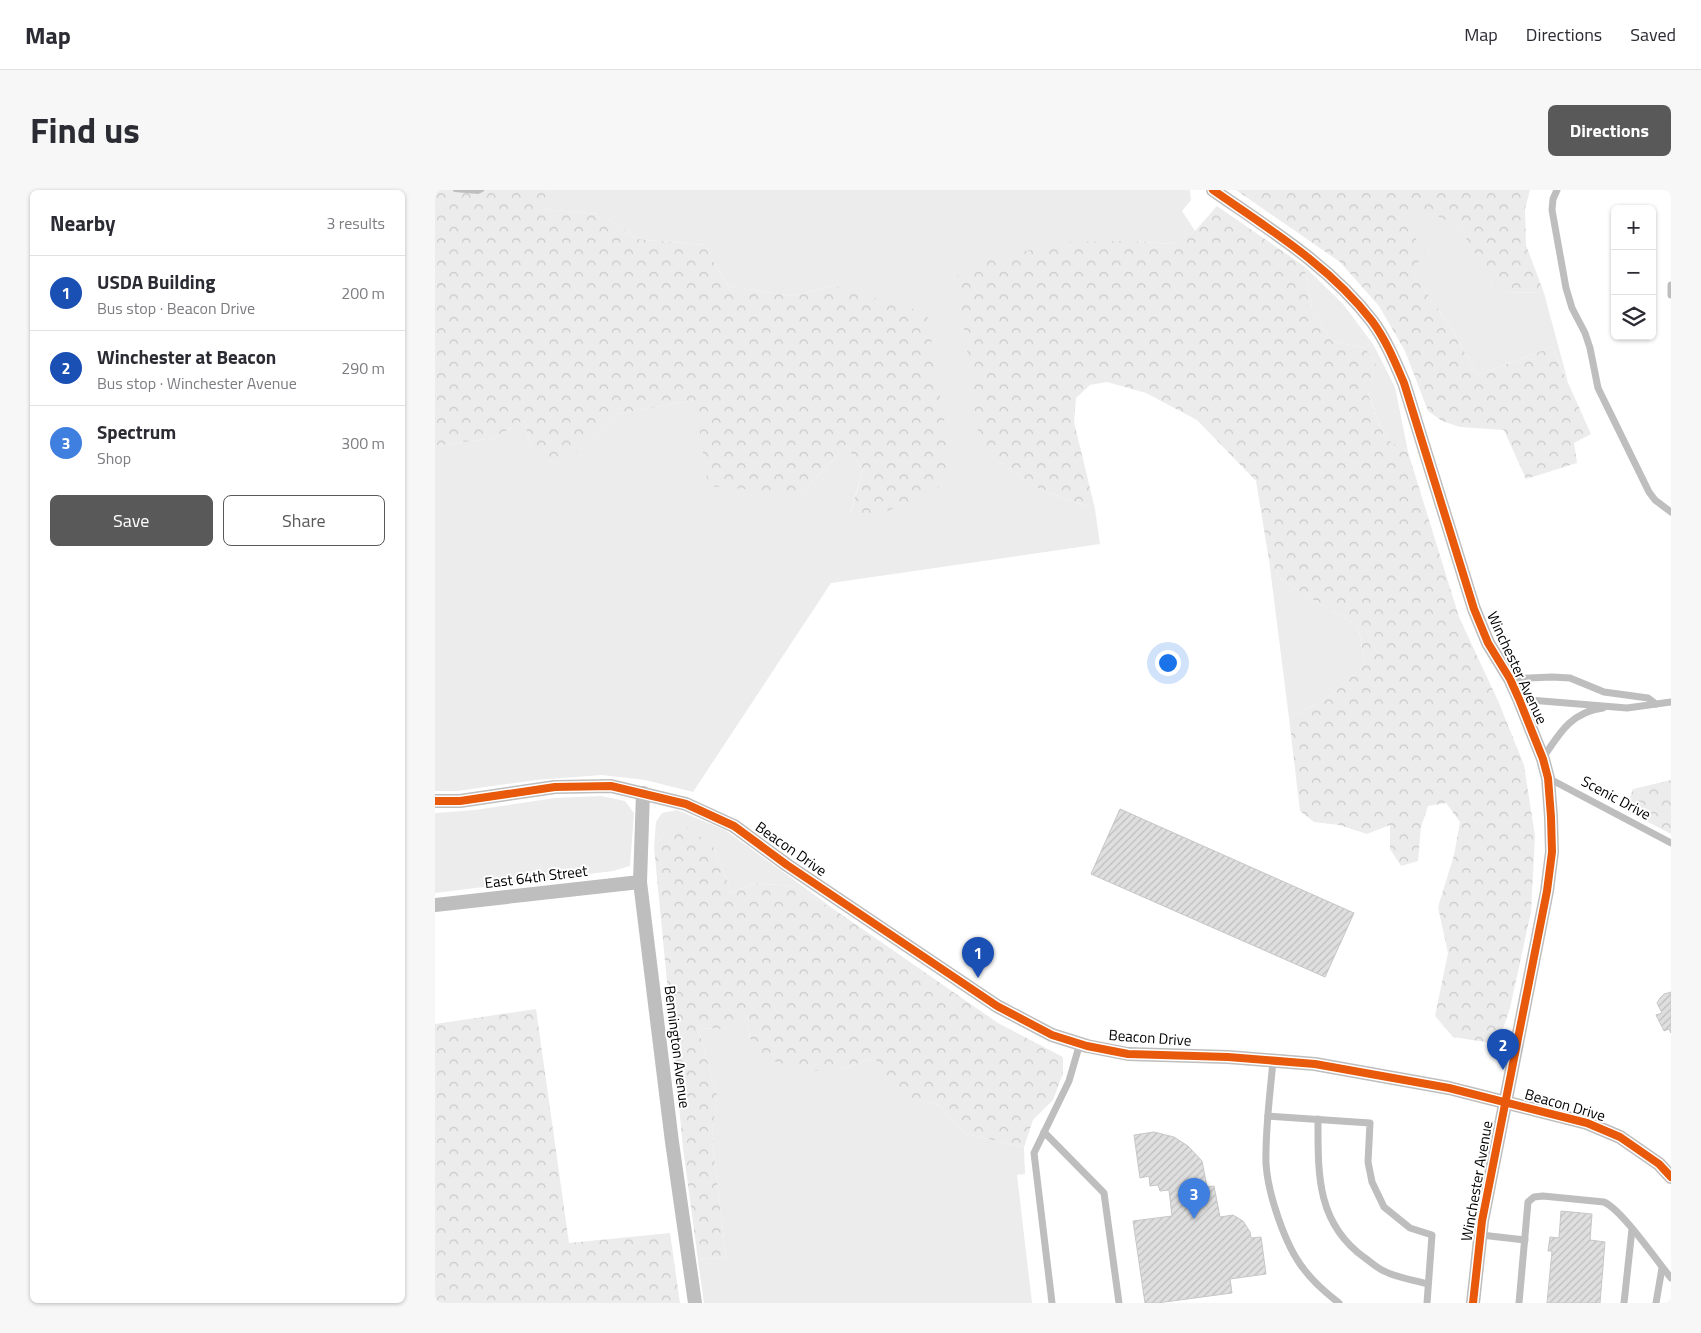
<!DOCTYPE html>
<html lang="en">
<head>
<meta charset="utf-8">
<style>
  body { margin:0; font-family:"Titillium Web",sans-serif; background:#f7f7f7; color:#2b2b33 }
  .controls { position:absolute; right:15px; top:15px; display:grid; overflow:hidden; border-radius:8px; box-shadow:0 1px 4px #0004 }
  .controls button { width:45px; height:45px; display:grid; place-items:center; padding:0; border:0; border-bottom:1px solid #e1e1e2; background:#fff; color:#2b2b33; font:25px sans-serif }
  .you { position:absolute; left:732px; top:472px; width:18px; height:18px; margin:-12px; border:4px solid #fff; border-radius:50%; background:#1a73e8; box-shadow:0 0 0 8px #1a73e833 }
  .badge { display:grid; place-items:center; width:32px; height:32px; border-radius:50%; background:#595959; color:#fff; font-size:16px; font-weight:700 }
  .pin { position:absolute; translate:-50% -41px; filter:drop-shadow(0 1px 2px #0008) }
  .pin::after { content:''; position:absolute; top:26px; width:18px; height:15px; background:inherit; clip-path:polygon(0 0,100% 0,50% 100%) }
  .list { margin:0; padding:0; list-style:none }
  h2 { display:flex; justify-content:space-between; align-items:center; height:65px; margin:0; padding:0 20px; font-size:21px }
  h2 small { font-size:16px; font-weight:400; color:#7c7c81 }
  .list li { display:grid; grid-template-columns:32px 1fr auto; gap:15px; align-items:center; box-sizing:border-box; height:75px; padding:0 20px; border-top:1px solid #e1e1e2 }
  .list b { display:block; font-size:19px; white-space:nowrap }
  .list p { margin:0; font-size:16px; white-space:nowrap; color:#7c7c81 }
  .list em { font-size:16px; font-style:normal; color:#7c7c81 }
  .actions { display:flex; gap:10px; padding:15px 20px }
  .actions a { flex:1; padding:11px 0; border:1px solid #595959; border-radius:8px; text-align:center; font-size:18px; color:#595959 }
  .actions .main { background:#595959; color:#fff }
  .icon { flex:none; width:28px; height:28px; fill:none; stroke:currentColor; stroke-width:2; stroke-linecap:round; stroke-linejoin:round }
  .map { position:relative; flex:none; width:1236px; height:1113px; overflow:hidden; border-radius:8px }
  header { display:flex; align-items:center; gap:30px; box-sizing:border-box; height:70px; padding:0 25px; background:#fff; border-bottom:1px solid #e1e1e2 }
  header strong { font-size:24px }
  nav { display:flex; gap:28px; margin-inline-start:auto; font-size:18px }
  .intro { display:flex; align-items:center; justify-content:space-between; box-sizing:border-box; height:120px; padding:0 30px }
  h1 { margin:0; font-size:35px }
  .button { padding:12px 22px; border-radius:8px; background:#595959; color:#fff; font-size:18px; font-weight:700 }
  main { display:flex; gap:30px; padding:0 30px }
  aside { flex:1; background:#fff; border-radius:8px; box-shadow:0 1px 4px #0004 }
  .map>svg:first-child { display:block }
  .green { fill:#ececec }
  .forest { fill:url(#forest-crowns) }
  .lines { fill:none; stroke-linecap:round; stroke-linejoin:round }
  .stream { stroke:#bfbfbf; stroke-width:4 }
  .building { fill:url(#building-hatch); stroke:#c7c7c7 }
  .lane { stroke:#bebebe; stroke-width:7 }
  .street { stroke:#bebebe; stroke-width:14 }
  .cycleway-casing { stroke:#fff; stroke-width:11 }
  .cycleway { stroke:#e8590c; stroke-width:8 }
  .labels { text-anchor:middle; stroke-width:4; stroke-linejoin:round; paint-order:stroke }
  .street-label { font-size:15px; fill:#000; stroke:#fff }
</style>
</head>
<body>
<header>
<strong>Map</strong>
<nav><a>Map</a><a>Directions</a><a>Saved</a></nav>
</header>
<div class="intro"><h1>Find us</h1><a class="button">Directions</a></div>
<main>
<aside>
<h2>Nearby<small>3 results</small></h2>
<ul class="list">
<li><span class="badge" style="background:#1a4fb4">1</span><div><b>USDA Building</b><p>Bus stop · Beacon Drive</p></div><em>200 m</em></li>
<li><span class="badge" style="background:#1a4fb4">2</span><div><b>Winchester at Beacon</b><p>Bus stop · Winchester Avenue</p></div><em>290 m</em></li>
<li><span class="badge" style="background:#3f7fe0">3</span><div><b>Spectrum</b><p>Shop</p></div><em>300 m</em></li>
</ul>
<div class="actions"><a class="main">Save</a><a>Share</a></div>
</aside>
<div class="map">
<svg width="1236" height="1113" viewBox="0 0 1236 1113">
  <defs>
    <pattern id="forest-crowns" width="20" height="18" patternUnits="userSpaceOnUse" patternTransform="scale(1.25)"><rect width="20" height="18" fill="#ececec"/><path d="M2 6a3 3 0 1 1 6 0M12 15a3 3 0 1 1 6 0" fill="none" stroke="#c9c9c9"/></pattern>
    <pattern id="building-hatch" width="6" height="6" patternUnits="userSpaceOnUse" patternTransform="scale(1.25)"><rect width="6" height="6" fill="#dfdfdf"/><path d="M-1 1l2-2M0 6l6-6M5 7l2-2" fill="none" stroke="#bebebe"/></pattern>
  </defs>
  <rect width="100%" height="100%" fill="#fff"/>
  <!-- green -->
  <g class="green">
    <polygon points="112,0 755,0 756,10 747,21 760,41 737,54 697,51 563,271 604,299 660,319 665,354 396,393 258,602 210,590 167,585 101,590 22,601 0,601 0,256 59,248 89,230 97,262 144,261 181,224 260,210 366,304 411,256 428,280 415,323 503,298 398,96 358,106 293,96 269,55 202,49 165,24 106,19"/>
    <polygon points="986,17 1024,37 1065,102 1109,103 1133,192 1117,157 1043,185 1015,136 976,81 970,30"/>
    <polygon points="869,76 908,114 938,154 960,197 973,262 950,248 933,203 941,173 930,158 897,151 878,123"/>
    <polygon points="834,370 846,389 883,413 923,435 930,475 888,511 854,528"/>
    <polygon points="166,606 190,611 199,623 195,676 178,681 0,703 0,623 40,620 120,608"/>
    <polygon points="242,620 290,640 403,722 357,696 319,693 297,703 278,656 231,640 219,657 221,632 227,623"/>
    <polygon points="312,824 315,848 403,881 440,867 479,909 504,915 531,944 589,957 590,984 582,985 597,1113 269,1113 263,1070 291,1067 277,948 282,905 263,838 288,839"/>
  </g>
  <!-- forest -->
  <g class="forest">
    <polygon points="0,0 112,0 107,19 165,24 202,49 269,55 293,96 358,106 398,96 492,123 515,268 503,298 435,329 415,324 428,280 411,256 366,304 273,296 260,210 181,224 144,261 118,276 97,262 89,230 59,248 0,256"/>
    <polygon points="801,0 1095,0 1090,19 1091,55 1109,103 1064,102 1024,37 986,18 970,30 990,64 976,81 1015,136 1043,185 1117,157 1156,244 1139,253 1142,273 1091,289 1069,240 1025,237 1007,231 993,221 970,161 944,116 905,72"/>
    <polygon points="782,16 869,76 878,123 897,151 930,158 941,173 933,204 950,248 973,262 1024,427 1064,513 1089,575 1100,646 1096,722 1075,818 1063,854 1018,847 1000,826 1013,763 1003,717 1019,665 1025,632 1011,613 993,616 986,637 983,671 966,676 955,659 955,635 932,644 904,635 879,632 865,621 854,528 888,511 930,475 923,435 883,413 846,389 834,370 821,291 762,230 711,203 672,192 655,195 641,208 639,232 660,319 604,299 563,271 544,249 522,86 556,68 635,52 697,51 737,54 760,41"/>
    <polygon points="1236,590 1236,644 1190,620 1198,599"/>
    <polygon points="252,637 278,656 297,703 319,693 357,696 403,722 563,833 628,867 628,883 618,910 598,930 589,957 531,944 504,915 479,909 453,897 440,867 403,881 374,881 331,869 315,848 312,825 288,839 263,838 282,905 277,948 291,1067 263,1070 248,958 219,657 231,640"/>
    <polygon points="101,819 134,1053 235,1043 245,1113 0,1113 0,834"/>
  </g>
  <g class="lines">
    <!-- stream -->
    <polyline class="stream" points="20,0 43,2 47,0"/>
  </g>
  <!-- building -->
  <g class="building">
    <polygon points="685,619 919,723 890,787 656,684"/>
    <polygon points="1236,802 1236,843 1234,839 1229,841 1221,825 1227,823 1222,813 1225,808 1229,804"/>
    <polygon points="719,942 739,947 753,956 767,971 772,997 779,996 785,1027 798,1025 808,1031 815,1042 816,1048 826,1047 831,1084 795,1089 797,1103 722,1113 710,1113 698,1031 737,1026 734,1000 725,1001 723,995 715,996 714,986 705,988 699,945"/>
    <polygon points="1126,1021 1157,1024 1155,1050 1170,1052 1165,1113 1112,1113 1117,1061 1113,1061 1115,1047 1124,1048"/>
  </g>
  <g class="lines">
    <!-- lane -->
    <g class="lane">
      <polyline points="1122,0 1118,9 1117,20 1131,98 1137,118 1150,143 1155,158 1163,198 1214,302 1220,310 1236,322"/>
      <polyline points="1236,95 1236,105"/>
      <polyline points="1075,489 1117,487 1135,488 1169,502 1213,508 1221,514"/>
      <polyline points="1084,509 1192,518 1236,512"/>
      <path d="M1108 568C1124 544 1136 522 1168 518"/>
      <polyline points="1113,588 1236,653"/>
      <path d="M838 871C835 905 830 940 831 974 833 1004 850 1055 868 1078 878 1092 891 1103 904 1113"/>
      <polyline points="833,926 935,933 933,972 937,992 949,1017 975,1038 997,1045 992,1113"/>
      <path d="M883 929C883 983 881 1033 930 1068 936 1072 942 1078 949 1081 962 1088 979 1090 993 1094"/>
      <polyline points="609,942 669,1003 684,1113"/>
      <polyline points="1046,1045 1090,1050"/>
      <polyline points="617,1113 599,963 634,891 645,853"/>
      <path d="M1084 1113 1093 1012 1099 1007 1108 1006 1169 1012C1187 1020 1221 1070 1236 1088"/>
      <polyline points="1189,1113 1197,1039"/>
      <polyline points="1221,1113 1227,1078"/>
    </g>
    <!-- street -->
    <g class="street">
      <path d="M778 0C834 39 895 76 937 131 951 150 960 172 969 193L1039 419 1053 453 1075 489 1084 509 1108 569 1113 588 1116 627 1117 662 1112 701 1047 1031 1038 1113"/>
      <polyline points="208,603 205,692 237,952 260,1113"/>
      <polyline points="0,611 25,611 120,597 176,596 251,614 299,636 352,675 562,816 617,845 652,856 693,864 793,867 880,874 1014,898 1152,933 1185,947 1224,974 1236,987"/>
      <polyline points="0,715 205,692"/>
    </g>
    <!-- cycleway casing -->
    <g class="cycleway-casing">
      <g id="cycleway">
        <path d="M778 0C834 39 895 76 937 131 951 150 960 172 969 193L1039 419 1053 453 1075 489 1084 509 1108 569 1113 588 1116 627 1117 662 1112 701 1047 1031 1038 1113"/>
        <polyline points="0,611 25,611 120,597 176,596 251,614 299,636 352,675 562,816 617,845 652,856 693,864 793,867 880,874 1014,898 1152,933 1185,947 1224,974 1236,987"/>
      </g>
    </g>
    <!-- cycleway -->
    <use href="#cycleway" class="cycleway"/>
  </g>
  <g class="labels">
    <!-- street labels -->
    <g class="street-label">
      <text transform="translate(1082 478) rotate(65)" y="5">Winchester Avenue</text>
      <text transform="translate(1181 608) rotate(28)" y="5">Scenic Drive</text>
      <text transform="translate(356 659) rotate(35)" y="5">Beacon Drive</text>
      <text transform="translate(101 687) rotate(-7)" y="5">East 64th Street</text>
      <text transform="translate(715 848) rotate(4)" y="5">Beacon Drive</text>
      <text transform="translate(242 857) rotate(83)" y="5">Bennington Avenue</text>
      <text transform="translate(1130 915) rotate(16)" y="5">Beacon Drive</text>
      <text transform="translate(1042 991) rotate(-80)" y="5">Winchester Avenue</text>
    </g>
  </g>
</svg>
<div class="controls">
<button>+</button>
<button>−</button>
<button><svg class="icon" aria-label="layers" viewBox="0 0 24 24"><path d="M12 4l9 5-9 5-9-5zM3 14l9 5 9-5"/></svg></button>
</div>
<div class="you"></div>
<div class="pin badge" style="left:543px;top:788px;background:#1a4fb4">1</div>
<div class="pin badge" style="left:1068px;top:880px;background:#1a4fb4">2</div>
<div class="pin badge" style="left:759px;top:1029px;background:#3f7fe0">3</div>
</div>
</main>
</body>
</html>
